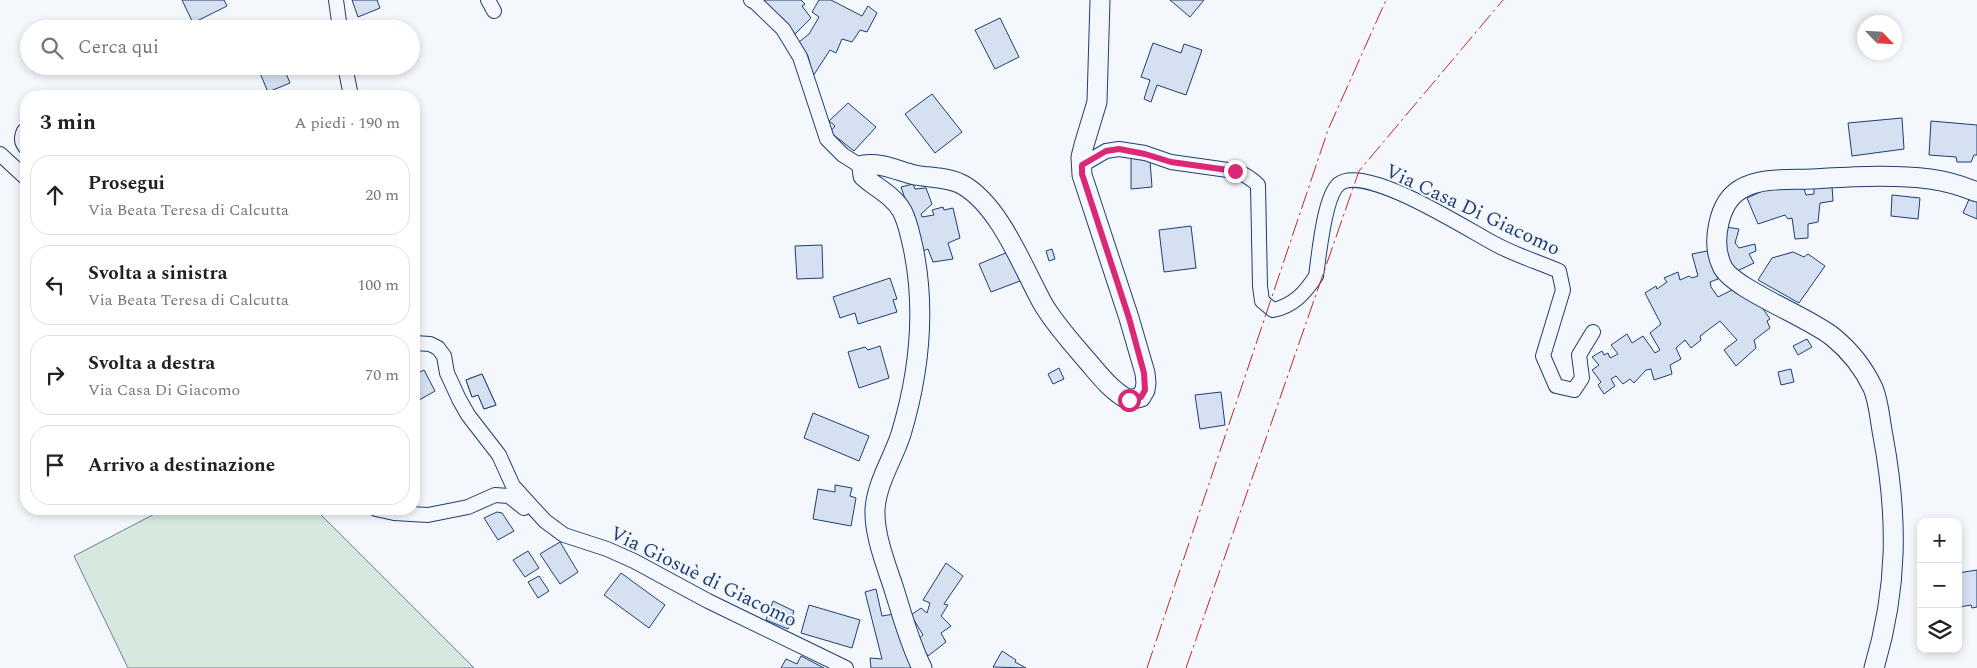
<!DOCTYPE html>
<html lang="it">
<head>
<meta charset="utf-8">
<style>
  body { margin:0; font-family:Spectral,serif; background:#f6f6f6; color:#222 }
  .controls { position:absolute; right:15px; bottom:15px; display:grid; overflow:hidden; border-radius:10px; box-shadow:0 2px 8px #0003 }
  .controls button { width:45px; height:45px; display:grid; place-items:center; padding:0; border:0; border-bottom:1px solid #e0e0e0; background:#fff; color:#222; font:25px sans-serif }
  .compass { position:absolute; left:1857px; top:15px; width:45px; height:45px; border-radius:50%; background:#fff; box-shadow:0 2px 8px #0003; rotate:115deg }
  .stop { position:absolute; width:15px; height:15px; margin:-11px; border:4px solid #db2777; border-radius:50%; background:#fff }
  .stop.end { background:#db2777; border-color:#fff; box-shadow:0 1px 5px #0008 }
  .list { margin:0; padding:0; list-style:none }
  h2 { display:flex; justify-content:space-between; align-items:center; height:65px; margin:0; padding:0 20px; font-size:21px }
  h2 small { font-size:16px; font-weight:400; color:#767676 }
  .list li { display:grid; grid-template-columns:32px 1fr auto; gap:15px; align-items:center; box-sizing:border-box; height:80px; margin:0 10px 10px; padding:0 10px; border:1px solid #e0e0e0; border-radius:20px }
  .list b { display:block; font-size:19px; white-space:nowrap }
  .list p { margin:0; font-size:16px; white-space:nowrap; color:#767676 }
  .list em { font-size:16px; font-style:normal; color:#767676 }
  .icon { flex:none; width:28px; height:28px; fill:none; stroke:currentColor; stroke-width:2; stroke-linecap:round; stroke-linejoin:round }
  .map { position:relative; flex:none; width:1977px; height:668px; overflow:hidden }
  .search { position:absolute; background:#fff; box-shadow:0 2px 8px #0003; left:20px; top:20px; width:400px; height:55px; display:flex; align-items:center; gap:12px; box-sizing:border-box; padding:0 18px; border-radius:28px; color:#767676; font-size:19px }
  .panel { position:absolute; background:#fff; box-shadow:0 2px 8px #0003; left:20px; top:90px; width:400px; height:425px; border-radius:20px }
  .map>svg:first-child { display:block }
  .green { fill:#d7e8df; stroke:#687fa3 }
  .building { fill:#d5e0f0; stroke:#1d3f73 }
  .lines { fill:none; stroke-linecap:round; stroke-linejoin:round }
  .street-casing { stroke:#1d3f73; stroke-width:16 }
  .secondary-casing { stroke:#1d3f73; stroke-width:21 }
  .street { stroke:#f4f7fb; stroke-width:14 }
  .secondary { stroke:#f4f7fb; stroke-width:19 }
  .power { stroke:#c62828; stroke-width:1; stroke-dasharray:18 4 2.5 4; stroke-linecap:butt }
  .route { stroke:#db2777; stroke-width:6 }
  .labels { text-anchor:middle; stroke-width:4; stroke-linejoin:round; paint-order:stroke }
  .street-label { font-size:20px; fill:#1d3f73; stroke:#f4f7fb }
</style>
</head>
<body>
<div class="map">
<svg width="1977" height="668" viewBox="0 0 1977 668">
  <rect width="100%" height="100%" fill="#f4f7fb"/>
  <!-- green -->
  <polygon class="green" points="164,509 315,509 474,668 128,668 74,556"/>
  <!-- building -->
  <g class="building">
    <polygon points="182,0 224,0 227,6 193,23"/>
    <polygon points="352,0 377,0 380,8 358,17"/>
    <polygon points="763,0 801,0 805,4 802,6 811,18 795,34"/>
    <polygon points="819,0 831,0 862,16 868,6 877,13 867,32 860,30 852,42 842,39 836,53 830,50 813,76 808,56 799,42 809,34 819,17 812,12"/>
    <polygon points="1170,0 1204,0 1190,17"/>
    <polygon points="1000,18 1019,57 995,69 975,30"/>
    <polygon points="1153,43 1181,53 1184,44 1202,50 1186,95 1157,85 1151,102 1144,99 1150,80 1141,77"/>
    <polygon points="257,66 283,66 290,83 268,92"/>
    <polygon points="932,94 962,132 935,153 905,114"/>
    <polygon points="848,103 876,127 854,151 830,132 835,126 829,121"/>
    <polygon points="1902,118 1904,149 1852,156 1848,123"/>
    <polygon points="1931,121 1977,125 1977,155 1974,155 1971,162 1957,162 1956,157 1929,155"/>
    <polygon points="1131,157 1150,161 1152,187 1131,189"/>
    <polygon points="913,184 915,189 926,188 932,204 921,214 922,217 934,215 932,210 943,207 944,210 953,208 960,238 948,243 953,259 933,262 928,249 923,251 901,187"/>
    <polygon points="1814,184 1832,186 1833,201 1820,203 1818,222 1808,224 1808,238 1795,239 1792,218 1788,219 1785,215 1758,224 1747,198 1769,188 1803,186 1806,195 1814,194"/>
    <polygon points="1892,195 1920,198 1918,219 1891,216"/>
    <polygon points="1970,197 1977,200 1977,219 1963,213"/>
    <polygon points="1191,226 1196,268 1164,272 1159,230"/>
    <polygon points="1726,227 1739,229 1735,243 1739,248 1755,244 1756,251 1749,254 1754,263 1735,272 1723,251"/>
    <polygon points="822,245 823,278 797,279 795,246"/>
    <polygon points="1052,249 1055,259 1049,261 1046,251"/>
    <polygon points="1707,251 1718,279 1710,282 1711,287 1718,297 1738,287 1752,293 1770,319 1767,321 1770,328 1754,340 1756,348 1736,366 1724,350 1737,340 1720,321 1700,336 1701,340 1691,348 1685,340 1676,348 1681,359 1670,365 1672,374 1654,380 1651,369 1646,370 1634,383 1630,379 1623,384 1616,376 1611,379 1615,386 1604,394 1598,385 1601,382 1592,370 1599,365 1592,357 1602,351 1604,355 1608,353 1610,358 1618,354 1611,345 1627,334 1632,343 1643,336 1655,353 1660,350 1650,333 1661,324 1645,293 1656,286 1657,289 1667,282 1664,278 1678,272 1680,280 1689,276 1692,278 1698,276 1692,254"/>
    <polygon points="1008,252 1020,281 991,292 979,264"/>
    <polygon points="1793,252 1804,257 1808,254 1825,266 1799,303 1758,280 1772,258"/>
    <polygon points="890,278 897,299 893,300 897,312 858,324 855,313 840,318 833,297"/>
    <polygon points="1807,339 1812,347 1798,355 1793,346"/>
    <polygon points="880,346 889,378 859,388 848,352 865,347 868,350"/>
    <polygon points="1059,368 1064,379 1053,384 1048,374"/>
    <polygon points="1791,369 1794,382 1781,385 1778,372"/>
    <polygon points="424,370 435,391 414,403 414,375"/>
    <polygon points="482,374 496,405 484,409 478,395 472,397 466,380"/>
    <polygon points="482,374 496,405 484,409 478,395 472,397 466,380"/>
    <polygon points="1221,392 1225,425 1200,429 1195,395"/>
    <polygon points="813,413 869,436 859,461 804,438"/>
    <polygon points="835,485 852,488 850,496 856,498 851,526 813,519 818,489 835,492"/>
    <polygon points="497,512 502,513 514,531 498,540 484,518"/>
    <polygon points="560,542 578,572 560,584 540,554"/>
    <polygon points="528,551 539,568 525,577 513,560"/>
    <polygon points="946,563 963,576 944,604 948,605 941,616 951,626 941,633 946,642 928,656 917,640 923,635 911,615 921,608 927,613 930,603 923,600"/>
    <polygon points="1977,570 1977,607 1972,608 1971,605 1960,607 1958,573"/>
    <polygon points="621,573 665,605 649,628 604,595"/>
    <polygon points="539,576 549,591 538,598 528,582"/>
    <polygon points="876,589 882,616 894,614 912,668 871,668 870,658 882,659 865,592"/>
    <polygon points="773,601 794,611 788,629 766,620"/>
    <polygon points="809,605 860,620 852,648 801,633"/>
    <polygon points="1002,651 1016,660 1015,662 1026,668 993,667"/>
    <polygon points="801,656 824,668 781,668 786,659 797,664"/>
  </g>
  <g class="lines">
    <!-- street casing -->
    <g class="street-casing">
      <g id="street">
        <polyline points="336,0 340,29"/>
        <polyline points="488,0 494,11"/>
        <polyline points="751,0 755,2 783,29 800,57 827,139 843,155 862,167"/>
        <polyline points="345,66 351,96"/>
        <path d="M26 130 24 131C21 138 21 142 26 148"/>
        <polyline points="0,154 26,178"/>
        <path d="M1082 165 1106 151 1119 149 1145 153 1171 162 1235 171C1245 174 1251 178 1258 185L1260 286 1262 301 1273 310C1293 306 1305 293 1316 276 1319 256 1324 196 1339 184 1365 163 1468 230 1495 244 1515 255 1538 262 1559 271L1563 290 1543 356 1556 386 1574 390 1582 378 1579 355 1593 332"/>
        <polyline points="414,343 430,344 438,348 444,356 447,373 459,399 468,415 499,455 513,486 545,521 564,535 607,549 634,561 708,601 846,668"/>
        <polyline points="376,509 394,513 428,515 468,507 495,495 509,496 524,508"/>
      </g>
    </g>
    <!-- secondary casing -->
    <g class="secondary-casing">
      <g id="secondary">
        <path d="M922 668C909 642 902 614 893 586 885 562 874 534 875 509 877 482 893 459 901 434 919 374 926 309 913 247 910 235 908 222 902 211 893 195 876 188 863 176L862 167 863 165C881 162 898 171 915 175 930 178 950 177 963 185 1000 206 1023 268 1043 304 1056 326 1074 345 1090 364 1101 377 1113 392 1129 400L1141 397 1145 390 1146 383 1145 373 1129 318 1082 175 1081 157 1084 145 1097 102 1100 0"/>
        <path d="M1874 668C1898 588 1898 517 1883 436 1880 421 1879 402 1873 388 1864 369 1849 350 1833 337 1809 317 1731 288 1722 266 1711 243 1718 202 1741 189 1761 177 1790 180 1812 179 1851 177 1891 174 1930 179 1946 181 1962 186 1977 192"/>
      </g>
    </g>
    <!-- street -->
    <use href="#street" class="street"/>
    <!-- secondary -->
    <use href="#secondary" class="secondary"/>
    <!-- power -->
    <g class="power">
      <polyline points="1147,668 1328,130 1386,0"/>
      <polyline points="1186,668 1359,171 1503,0"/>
    </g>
  </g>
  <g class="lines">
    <!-- route -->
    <polyline class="route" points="1129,400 1141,397 1145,390 1144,373 1129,318 1082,174 1082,165 1106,151 1119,149 1145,154 1171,162 1235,171"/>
  </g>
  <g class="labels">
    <!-- street labels -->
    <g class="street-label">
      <text transform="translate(1473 209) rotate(25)" y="7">Via Casa Di Giacomo</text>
      <text transform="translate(704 576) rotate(26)" y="7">Via Giosuè di Giacomo</text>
    </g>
  </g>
</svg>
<div class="controls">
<button>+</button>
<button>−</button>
<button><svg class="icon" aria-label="layers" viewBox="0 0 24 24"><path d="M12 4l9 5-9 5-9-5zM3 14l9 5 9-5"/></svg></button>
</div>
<svg class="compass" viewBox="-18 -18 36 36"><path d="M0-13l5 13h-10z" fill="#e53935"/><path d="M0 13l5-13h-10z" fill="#767676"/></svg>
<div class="stop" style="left:1129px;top:400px"></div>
<div class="stop end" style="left:1235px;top:171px"></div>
<div class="search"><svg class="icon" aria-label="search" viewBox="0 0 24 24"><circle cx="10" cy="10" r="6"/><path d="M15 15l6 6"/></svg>Cerca qui</div>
<section class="panel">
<h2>3 min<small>A piedi · 190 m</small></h2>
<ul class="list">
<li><svg class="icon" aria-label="ahead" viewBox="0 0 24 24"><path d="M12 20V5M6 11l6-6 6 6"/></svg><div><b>Prosegui</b><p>Via Beata Teresa di Calcutta</p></div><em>20 m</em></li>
<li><svg class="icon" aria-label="left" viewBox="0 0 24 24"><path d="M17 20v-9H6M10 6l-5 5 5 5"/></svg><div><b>Svolta a sinistra</b><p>Via Beata Teresa di Calcutta</p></div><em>100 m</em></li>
<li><svg class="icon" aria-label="right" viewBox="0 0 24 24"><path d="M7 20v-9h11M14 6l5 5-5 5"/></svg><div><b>Svolta a destra</b><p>Via Casa Di Giacomo</p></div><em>70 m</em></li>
<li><svg class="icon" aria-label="arrive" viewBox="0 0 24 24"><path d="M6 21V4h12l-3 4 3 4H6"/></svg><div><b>Arrivo a destinazione</b></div></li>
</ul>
</section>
</div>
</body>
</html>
